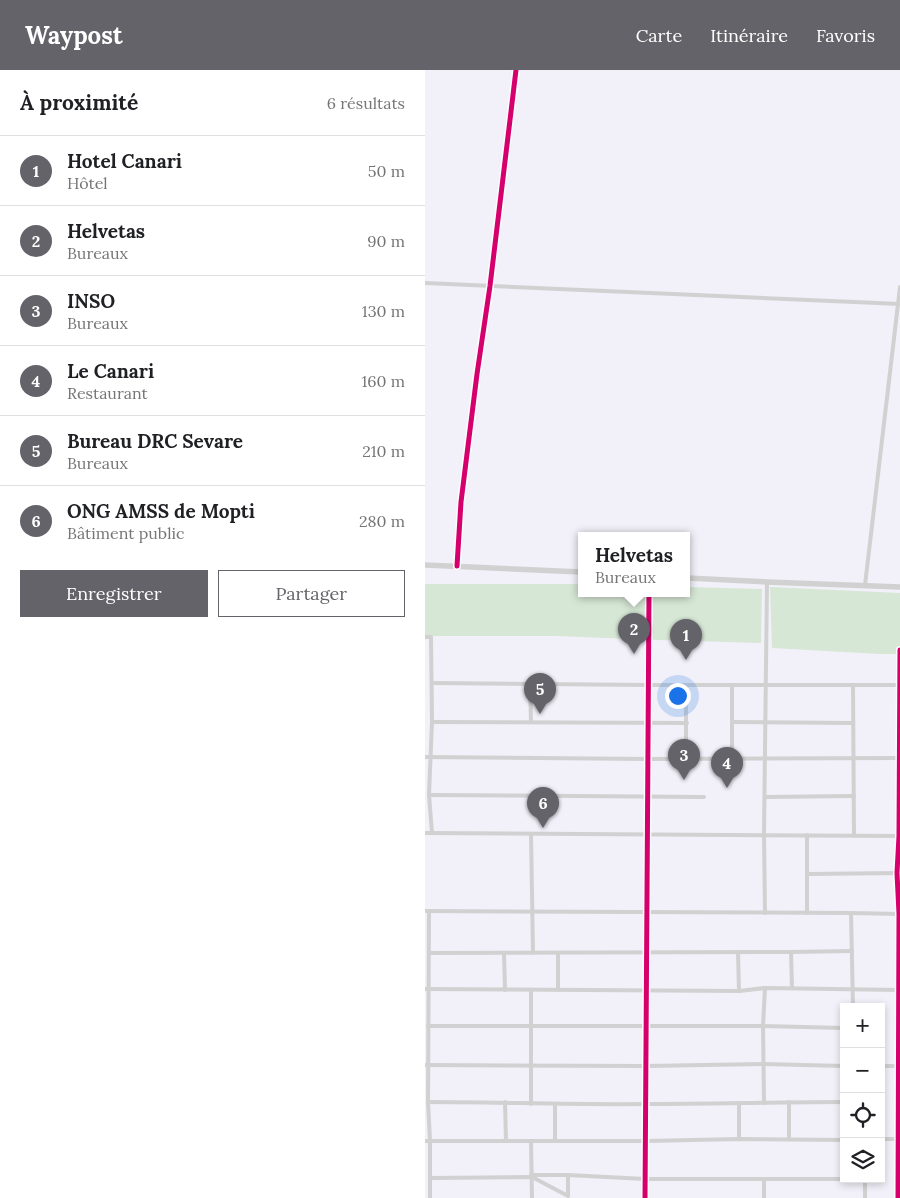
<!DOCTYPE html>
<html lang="fr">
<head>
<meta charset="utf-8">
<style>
  body { margin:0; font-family:Lora,serif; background:#f6f6f6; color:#202124 }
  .controls { position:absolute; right:15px; bottom:15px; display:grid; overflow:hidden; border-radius:0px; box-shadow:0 2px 8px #0003 }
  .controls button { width:45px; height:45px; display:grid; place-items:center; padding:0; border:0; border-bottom:1px solid #e0e0e0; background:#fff; color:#202124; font:25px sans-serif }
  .you { position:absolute; left:252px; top:625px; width:18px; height:18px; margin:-12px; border:4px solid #fff; border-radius:50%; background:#1a73e8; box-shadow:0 0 0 8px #1a73e833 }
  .badge { display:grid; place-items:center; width:32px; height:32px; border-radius:50%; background:#65636a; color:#fff; font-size:16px; font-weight:700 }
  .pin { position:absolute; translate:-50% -41px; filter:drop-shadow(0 1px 2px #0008) }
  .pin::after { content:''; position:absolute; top:26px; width:18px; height:15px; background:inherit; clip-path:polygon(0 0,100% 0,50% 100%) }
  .popup { position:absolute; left:153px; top:462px; width:112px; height:65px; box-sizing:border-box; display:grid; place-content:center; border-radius:0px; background:#fff; filter:drop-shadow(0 1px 4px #0005); font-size:16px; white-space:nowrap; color:#757577 }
  .popup b { font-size:19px; color:#202124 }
  .popup::after { content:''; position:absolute; left:50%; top:100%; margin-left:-10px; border:10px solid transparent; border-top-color:#fff }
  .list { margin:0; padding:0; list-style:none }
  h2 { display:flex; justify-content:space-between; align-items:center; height:65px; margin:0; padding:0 20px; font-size:21px }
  h2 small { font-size:16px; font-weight:400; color:#757577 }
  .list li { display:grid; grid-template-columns:32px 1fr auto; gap:15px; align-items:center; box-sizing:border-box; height:70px; padding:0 20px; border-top:1px solid #e0e0e0 }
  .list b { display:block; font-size:19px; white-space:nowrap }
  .list p { margin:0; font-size:16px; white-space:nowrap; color:#757577 }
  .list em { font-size:16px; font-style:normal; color:#757577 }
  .actions { display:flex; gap:10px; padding:15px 20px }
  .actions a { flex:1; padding:11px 0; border:1px solid #65636a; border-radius:0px; text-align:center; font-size:18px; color:#65636a }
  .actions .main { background:#65636a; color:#fff }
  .icon { flex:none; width:28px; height:28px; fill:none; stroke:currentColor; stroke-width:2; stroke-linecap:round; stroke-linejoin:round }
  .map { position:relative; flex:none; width:475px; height:1128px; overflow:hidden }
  header { display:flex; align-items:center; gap:30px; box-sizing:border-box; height:70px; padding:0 25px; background:#65636a; color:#fff }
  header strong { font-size:24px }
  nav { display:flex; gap:28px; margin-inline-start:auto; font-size:18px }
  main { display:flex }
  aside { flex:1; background:#fff }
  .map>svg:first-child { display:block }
  .green { fill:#d6e7d5 }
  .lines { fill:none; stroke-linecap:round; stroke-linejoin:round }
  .street { stroke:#d1d1d2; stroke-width:4 }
  .primary { stroke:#d1d1d2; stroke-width:5.5 }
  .cycleway-casing { stroke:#fdfcff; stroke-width:8 }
  .cycleway { stroke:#d6006c; stroke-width:5 }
</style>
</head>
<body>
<header>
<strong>Waypost</strong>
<nav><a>Carte</a><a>Itinéraire</a><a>Favoris</a></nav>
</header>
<main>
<aside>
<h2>À proximité<small>6 résultats</small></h2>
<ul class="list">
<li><span class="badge">1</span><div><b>Hotel Canari</b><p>Hôtel</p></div><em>50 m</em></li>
<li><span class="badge">2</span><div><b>Helvetas</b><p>Bureaux</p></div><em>90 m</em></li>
<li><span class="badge">3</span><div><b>INSO</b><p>Bureaux</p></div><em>130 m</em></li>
<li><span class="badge">4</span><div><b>Le Canari</b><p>Restaurant</p></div><em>160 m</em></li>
<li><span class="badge">5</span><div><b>Bureau DRC Sevare</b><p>Bureaux</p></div><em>210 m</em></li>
<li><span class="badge">6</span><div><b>ONG AMSS de Mopti</b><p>Bâtiment public</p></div><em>280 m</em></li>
</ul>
<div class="actions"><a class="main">Enregistrer</a><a>Partager</a></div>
</aside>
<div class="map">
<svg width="475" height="1128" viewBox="0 0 475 1128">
  <rect width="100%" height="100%" fill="#f2f0f8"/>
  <!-- green -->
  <g class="green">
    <polygon points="0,514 156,514 156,523 262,523 262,517 337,519 336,573 233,570 132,566 0,566"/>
    <polygon points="345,517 475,523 475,584 455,584 347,578"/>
  </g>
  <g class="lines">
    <!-- street -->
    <g class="street">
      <polyline points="0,213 475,234"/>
      <polyline points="32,496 36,432 52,304 65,216 91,0"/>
      <polyline points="440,515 475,217"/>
      <polyline points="0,567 6,567 7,652 4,725 7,763"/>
      <polyline points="7,613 223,615 475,615"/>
      <polyline points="105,614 106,652"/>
      <polyline points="428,615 429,765"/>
      <polyline points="7,652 262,653"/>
      <polyline points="307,652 428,653"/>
      <polyline points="0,687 223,689 475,688"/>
      <polyline points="307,688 307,615"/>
      <polyline points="261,689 261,615"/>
      <polyline points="4,725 279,727"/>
      <polyline points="340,727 429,726"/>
      <polyline points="0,763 475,766"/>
      <polyline points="106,764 108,883"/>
      <polyline points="382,765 382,843"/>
      <polyline points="382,804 475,803"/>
      <polyline points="0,841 426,843 475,844"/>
      <polyline points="4,841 3,1032 5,1071 5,1128"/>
      <polyline points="340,843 339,764 342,512"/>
      <polyline points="426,843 428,937"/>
      <polyline points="313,882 314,921"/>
      <polyline points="366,882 367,918"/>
      <polyline points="4,883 366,882 427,881"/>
      <polyline points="79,883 80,920"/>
      <polyline points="133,883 133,920"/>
      <polyline points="0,919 314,921 340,918 475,920"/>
      <polyline points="106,920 106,1034"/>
      <polyline points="3,956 338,956 419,958"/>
      <polyline points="0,995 221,996 338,994 419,996"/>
      <polyline points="456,996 475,996"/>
      <path d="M3 1032C75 1032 148 1035 220 1034 286 1034 353 1032 419 1032"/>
      <polyline points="80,1032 81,1071"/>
      <polyline points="314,1033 314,1069"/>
      <polyline points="339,1033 338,956 340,918"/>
      <polyline points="130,1034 130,1071"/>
      <polyline points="364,1069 364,1032"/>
      <polyline points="456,1069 474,1069"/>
      <polyline points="0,1071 221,1071 314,1069 419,1070"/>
      <polyline points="106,1071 107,1128"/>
      <polyline points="106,1105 143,1105"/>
      <polyline points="5,1108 107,1107 143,1126 143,1105 220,1109 419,1109"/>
      <polyline points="339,1109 339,1128"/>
      <polyline points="420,1109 440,1109"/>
      <polyline points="220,1128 224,523"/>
      <polyline points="440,1128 440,1109"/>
      <polyline points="473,1128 474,844 472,803 474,766 475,580"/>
    </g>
    <!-- primary -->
    <g class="primary">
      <polyline points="0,495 156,502"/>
      <polyline points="262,508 342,512 475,517"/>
    </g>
    <!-- cycleway casing -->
    <g class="cycleway-casing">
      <g id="cycleway">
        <polyline points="32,496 36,432 52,304 65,216 91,0"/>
        <polyline points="220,1128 224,523"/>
        <polyline points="473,1128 474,844 472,803 474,766 475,580"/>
      </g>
    </g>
    <!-- cycleway -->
    <use href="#cycleway" class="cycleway"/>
  </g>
</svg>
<div class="controls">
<button>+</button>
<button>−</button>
<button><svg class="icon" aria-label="locate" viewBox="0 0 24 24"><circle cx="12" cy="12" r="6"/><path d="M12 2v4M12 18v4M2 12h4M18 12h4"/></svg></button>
<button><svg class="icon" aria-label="layers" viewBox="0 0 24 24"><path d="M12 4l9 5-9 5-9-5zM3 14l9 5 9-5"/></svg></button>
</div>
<div class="you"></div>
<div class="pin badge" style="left:261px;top:590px">1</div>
<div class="pin badge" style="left:209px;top:584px">2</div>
<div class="popup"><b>Helvetas</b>Bureaux</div>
<div class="pin badge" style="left:259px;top:710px">3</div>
<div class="pin badge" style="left:302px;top:718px">4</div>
<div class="pin badge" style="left:115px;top:644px">5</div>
<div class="pin badge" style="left:118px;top:758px">6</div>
</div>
</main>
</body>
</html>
